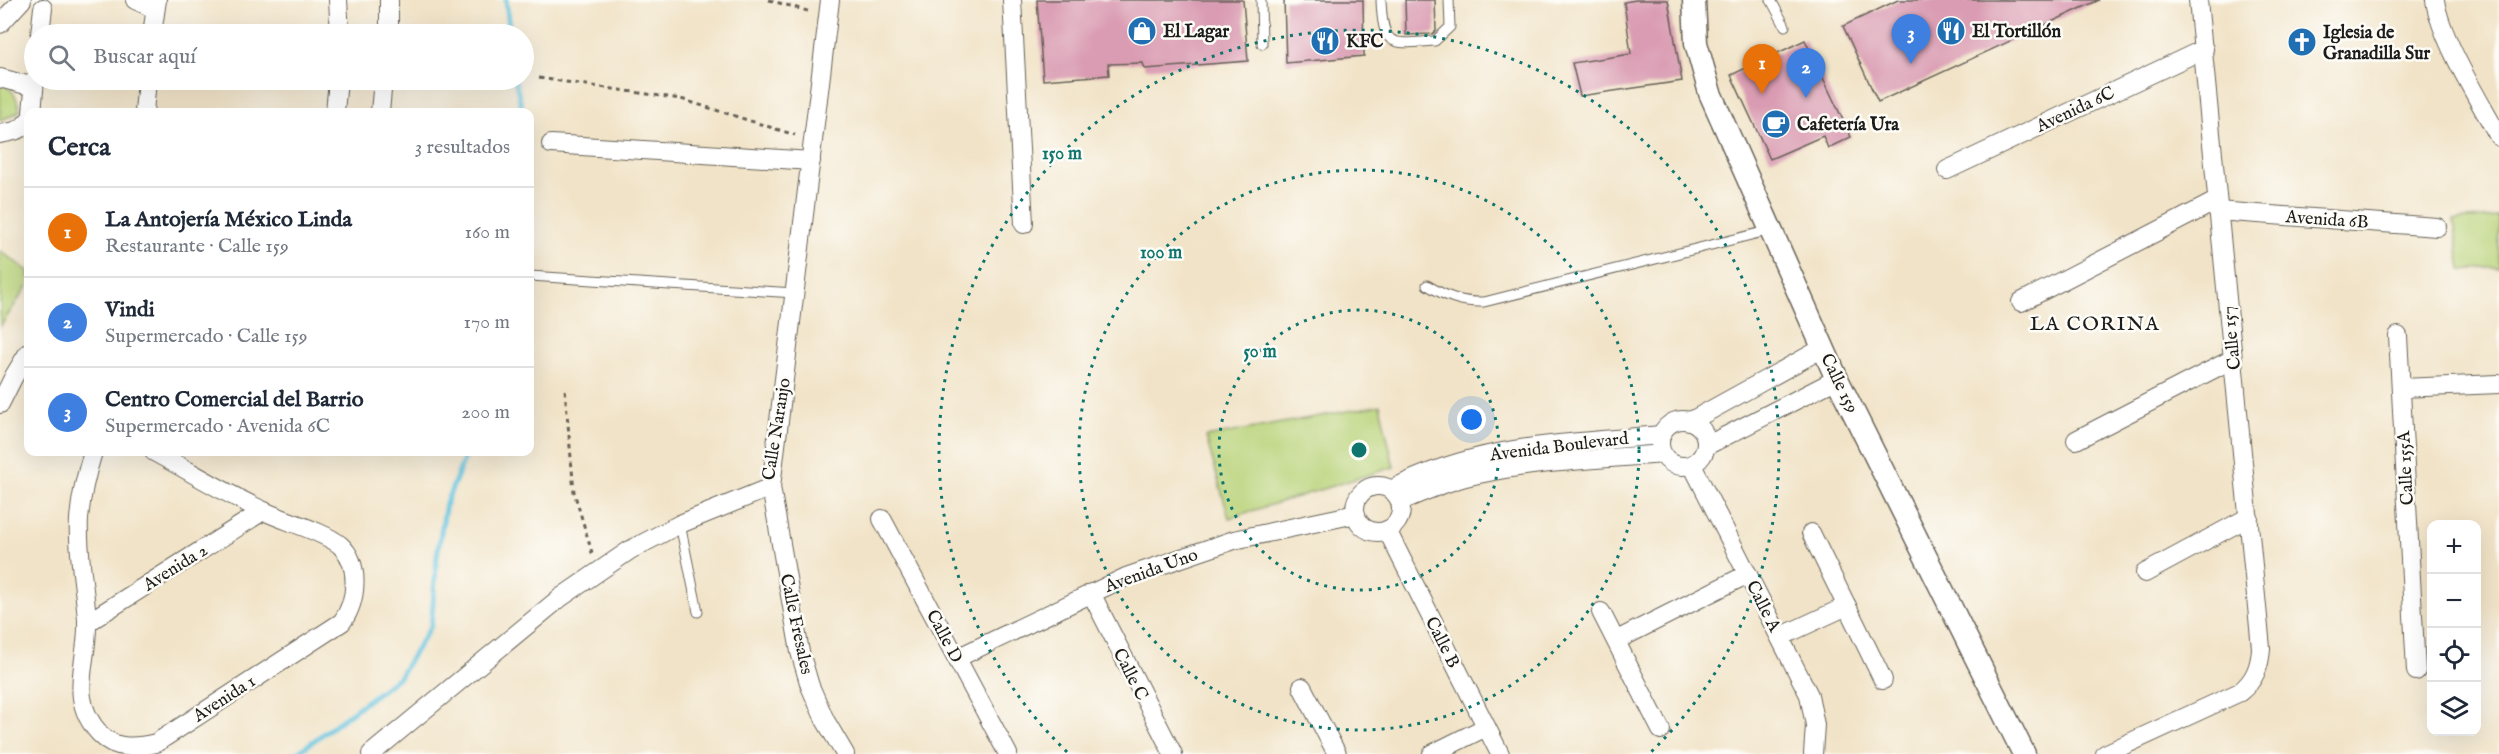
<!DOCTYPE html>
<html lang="es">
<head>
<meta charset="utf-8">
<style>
  body { margin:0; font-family:"IM FELL English",serif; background:#f2f2f3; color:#1f2937 }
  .controls { position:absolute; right:18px; bottom:18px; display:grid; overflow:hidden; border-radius:12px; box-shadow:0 6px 24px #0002 }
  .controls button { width:54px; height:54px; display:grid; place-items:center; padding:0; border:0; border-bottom:2px solid #e0e1e3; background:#fff; color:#1f2937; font:30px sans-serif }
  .you { position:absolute; left:1472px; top:420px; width:21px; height:21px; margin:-15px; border:4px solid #fff; border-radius:50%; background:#1a73e8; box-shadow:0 0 0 9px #1a73e833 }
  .badge { display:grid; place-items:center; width:39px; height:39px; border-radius:50%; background:#1f6fb2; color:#fff; font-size:20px; font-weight:700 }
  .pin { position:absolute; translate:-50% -50px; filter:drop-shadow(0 2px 3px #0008) }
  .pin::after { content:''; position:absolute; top:32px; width:21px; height:18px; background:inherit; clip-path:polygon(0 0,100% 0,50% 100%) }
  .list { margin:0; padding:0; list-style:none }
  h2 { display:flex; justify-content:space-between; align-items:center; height:78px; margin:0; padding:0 24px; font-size:26px }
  h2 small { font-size:20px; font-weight:400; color:#747a83 }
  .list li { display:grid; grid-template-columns:39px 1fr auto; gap:18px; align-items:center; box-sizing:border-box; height:90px; padding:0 24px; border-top:2px solid #e0e1e3 }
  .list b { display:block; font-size:22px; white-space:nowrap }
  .list p { margin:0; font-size:20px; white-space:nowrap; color:#747a83 }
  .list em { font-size:20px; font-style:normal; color:#747a83 }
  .icon { flex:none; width:33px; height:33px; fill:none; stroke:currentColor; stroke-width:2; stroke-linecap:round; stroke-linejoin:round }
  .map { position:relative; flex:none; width:2499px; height:754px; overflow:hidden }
  .search { position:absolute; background:#fff; box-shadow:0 6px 24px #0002; left:24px; top:24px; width:510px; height:66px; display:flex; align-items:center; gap:15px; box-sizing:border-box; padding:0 21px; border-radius:33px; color:#747a83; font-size:22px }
  .panel { position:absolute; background:#fff; box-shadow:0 6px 24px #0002; left:24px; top:108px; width:510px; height:348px; border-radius:12px }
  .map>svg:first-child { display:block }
  .green { fill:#b8d277; stroke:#6a774a; stroke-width:1.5 }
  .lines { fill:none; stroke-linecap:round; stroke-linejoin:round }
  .stream { stroke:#5ec1dd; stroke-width:5 }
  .building { fill:#da9cb2 }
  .service-casing { stroke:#676258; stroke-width:11 }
  .minor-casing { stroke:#676258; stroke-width:20 }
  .tertiary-casing { stroke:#676258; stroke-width:25 }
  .path { stroke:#676258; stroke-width:3; stroke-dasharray:4.5 4.5; stroke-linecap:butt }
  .service { stroke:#fff; stroke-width:9 }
  .minor { stroke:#fff; stroke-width:18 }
  .tertiary { stroke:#fff; stroke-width:22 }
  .ring { fill:none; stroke:#0f766e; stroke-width:3; stroke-dasharray:3 6 }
  .labels { text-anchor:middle; stroke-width:5; stroke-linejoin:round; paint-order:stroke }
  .poi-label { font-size:18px; font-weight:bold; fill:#1c1c1c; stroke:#fdfcf7; text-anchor:start }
  .street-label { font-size:18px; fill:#1c1c1c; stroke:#fdfcf7 }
  .neighbourhood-label { font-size:20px; letter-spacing:1.5px; fill:#1c1c1c; stroke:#fdfcf7 }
  .centre { fill:#0f766e; stroke:#fdfcf7; stroke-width:3 }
  .ring-label { font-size:18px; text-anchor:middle; font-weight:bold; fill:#0f766e; stroke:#fdfcf7; stroke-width:5; stroke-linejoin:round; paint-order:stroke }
</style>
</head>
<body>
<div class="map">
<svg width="2499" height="754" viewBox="0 0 2499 754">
  <rect width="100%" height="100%" fill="#fdfcf7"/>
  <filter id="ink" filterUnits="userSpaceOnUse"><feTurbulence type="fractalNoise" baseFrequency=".0167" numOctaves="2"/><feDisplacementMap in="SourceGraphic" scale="12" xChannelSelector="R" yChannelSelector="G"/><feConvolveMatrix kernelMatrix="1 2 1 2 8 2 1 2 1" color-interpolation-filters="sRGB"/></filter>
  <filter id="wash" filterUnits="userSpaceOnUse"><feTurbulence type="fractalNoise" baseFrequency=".008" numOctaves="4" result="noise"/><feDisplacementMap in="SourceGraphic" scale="24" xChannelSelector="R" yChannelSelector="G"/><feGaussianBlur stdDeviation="1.35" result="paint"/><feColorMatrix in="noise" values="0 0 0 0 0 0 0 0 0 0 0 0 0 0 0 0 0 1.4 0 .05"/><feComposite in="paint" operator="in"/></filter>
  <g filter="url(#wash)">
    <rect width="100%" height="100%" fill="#f1e3c7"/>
    <!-- green -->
    <g class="green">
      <path d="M0 84C14 88 17 98 20 111L0 121Z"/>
      <polygon points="2499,217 2499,267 2461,270 2454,220"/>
      <polygon points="0,251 28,271 28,285 0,327"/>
      <polygon points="1380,405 1394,467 1229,518 1206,437"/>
    </g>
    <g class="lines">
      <!-- stream -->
      <g class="stream">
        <polyline points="506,0 510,34"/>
        <polyline points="515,80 523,112"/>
        <polyline points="296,754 399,677 431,626 437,556 446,503 467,452"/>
      </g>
    </g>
    <g id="blocks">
      <!-- building -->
      <g class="building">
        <polygon points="1037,0 1243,0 1248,61 1145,69 1143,63 1108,64 1109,75 1043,80"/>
        <polygon points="1284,0 1363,0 1364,56 1286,63"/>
        <polygon points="1405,0 1435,0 1436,31 1432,34 1406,35"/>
        <polygon points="1636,0 1668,0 1682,81 1580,96 1572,63 1631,54 1624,2"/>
        <polygon points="1898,0 2099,0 1878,102 1843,26"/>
        <polygon points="1805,40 1851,137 1828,148 1823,136 1770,159 1731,75"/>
      </g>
    </g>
  </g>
  <g filter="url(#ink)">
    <use href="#blocks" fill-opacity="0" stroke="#676258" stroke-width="1.5"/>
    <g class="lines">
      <!-- service casing -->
      <g class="service-casing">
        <g id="service">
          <polyline points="1261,0 1262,44"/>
          <path d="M1381 0C1383 49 1391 44 1435 41L1450 27 1449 0"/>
          <polyline points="1771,0 1785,26"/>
          <polyline points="530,276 795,293"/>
          <path d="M1427 285C1445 296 1462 303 1484 302L1771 230"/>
          <polyline points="680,524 698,612"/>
        </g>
      </g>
      <!-- minor casing -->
      <g class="minor-casing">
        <g id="minor">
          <polyline points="135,0 155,9"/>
          <polyline points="338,0 340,34"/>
          <polyline points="830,0 771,487 800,652 810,686 825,720 845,754"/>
          <polyline points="1012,0 1024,224"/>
          <path d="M2435 0C2440 38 2480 102 2499 137"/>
          <polyline points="0,24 22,0"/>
          <polyline points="40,34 43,8"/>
          <polyline points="152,34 157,0"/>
          <polyline points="389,34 389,0"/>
          <polyline points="0,78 34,87"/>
          <polyline points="32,112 35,80"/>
          <polyline points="144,112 147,80"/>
          <polyline points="335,112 338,80"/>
          <polyline points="380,112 383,80"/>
          <path d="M0 134C11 132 22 131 28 121"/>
          <polyline points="551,144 811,161"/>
          <polyline points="1947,170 2204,49"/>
          <polyline points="2217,211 2437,227"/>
          <polyline points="2021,302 2216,201"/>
          <polyline points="2398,336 2416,671"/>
          <polyline points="2401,388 2499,384"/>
          <polyline points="0,404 14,376 28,353"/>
          <circle cx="1683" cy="443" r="23"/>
          <polyline points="1691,421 1823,348"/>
          <polyline points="2076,440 2233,359"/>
          <polyline points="1706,446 1837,379"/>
          <path d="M93 452C86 474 81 495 79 519 77 552 85 587 87 620 89 663 66 697 100 734 115 750 136 748 156 743L342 622C357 601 361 564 340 545 323 531 284 521 264 511 226 494 190 471 154 452"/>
          <polyline points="1692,465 1809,695 1815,725 1813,754"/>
          <circle cx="1378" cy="509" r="23"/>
          <path d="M1391 490C1478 444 1565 444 1661 435"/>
          <path d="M1401 501C1428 490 1455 478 1484 473 1542 461 1603 459 1662 454"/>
          <polyline points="882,519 1008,754"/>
          <polyline points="1387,530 1500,754"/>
          <polyline points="1811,533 1883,680"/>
          <polyline points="2145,573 2249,517"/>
          <polyline points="1091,593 1173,754"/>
          <polyline points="1601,612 1661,730"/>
          <polyline points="87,623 263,511"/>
          <polyline points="1780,637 1847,606"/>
          <polyline points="1617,640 1748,574"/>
          <polyline points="957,658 1126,577 1234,540 1356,514"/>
          <polyline points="1302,687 1337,754"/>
          <polyline points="371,754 560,598 630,550 680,524 771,487"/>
          <polyline points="1432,754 1486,727"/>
          <path d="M2105 754 2240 692C2255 680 2260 666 2261 648L2198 0"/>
        </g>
      </g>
      <!-- tertiary casing -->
      <g class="tertiary-casing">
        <polyline id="tertiary" points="1694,0 1696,43 1710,93 1837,379 2024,754"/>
      </g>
      <!-- path -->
      <g class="path">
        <polyline points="769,0 811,12"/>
        <polyline points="539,78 681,99 795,135"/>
        <polyline points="565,390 574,492 593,556"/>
      </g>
      <!-- service -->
      <use href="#service" class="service"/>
      <!-- minor -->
      <use href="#minor" class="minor"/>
      <!-- tertiary -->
      <use href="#tertiary" class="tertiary"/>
    </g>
  </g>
  <!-- distance rings -->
  <g class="ring">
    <circle cx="1359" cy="450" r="140"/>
    <circle cx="1359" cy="450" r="280"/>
    <path d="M1067 752A420 420 0 1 1 1651 752"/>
  </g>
  <!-- icons -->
  <defs>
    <g id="shop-disc" transform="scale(1.5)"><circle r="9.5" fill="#1f6fb2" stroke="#fdfcf7"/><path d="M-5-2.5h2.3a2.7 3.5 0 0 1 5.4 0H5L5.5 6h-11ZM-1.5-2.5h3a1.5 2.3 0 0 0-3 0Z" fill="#fff"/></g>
    <g id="restaurant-disc" transform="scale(1.5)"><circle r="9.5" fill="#1f6fb2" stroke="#fdfcf7"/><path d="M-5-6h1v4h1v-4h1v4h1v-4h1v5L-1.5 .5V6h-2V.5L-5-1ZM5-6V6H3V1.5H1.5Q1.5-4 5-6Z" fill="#fff"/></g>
    <g id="church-disc" transform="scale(1.5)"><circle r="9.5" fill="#1f6fb2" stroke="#fdfcf7"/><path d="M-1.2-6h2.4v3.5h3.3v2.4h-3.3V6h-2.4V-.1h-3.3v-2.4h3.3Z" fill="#fff"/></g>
    <g id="cafe-disc" transform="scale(1.5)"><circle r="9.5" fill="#1f6fb2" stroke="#fdfcf7"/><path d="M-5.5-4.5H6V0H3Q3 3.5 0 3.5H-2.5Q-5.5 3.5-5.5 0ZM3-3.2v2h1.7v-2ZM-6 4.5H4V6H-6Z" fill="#fff"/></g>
  </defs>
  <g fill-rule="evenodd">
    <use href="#shop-disc" x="1142" y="31"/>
    <use href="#restaurant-disc" x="1951" y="31"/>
    <use href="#restaurant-disc" x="1325" y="41"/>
    <use href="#church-disc" x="2302" y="42"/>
    <use href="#cafe-disc" x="1776" y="124"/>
  </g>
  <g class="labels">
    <!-- poi labels -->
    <g class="poi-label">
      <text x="1163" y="37">El Lagar</text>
      <text x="1972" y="37">El Tortillón</text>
      <text x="2323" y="38">Iglesia de<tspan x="2323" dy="21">Granadilla Sur</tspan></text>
      <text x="1346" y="47">KFC</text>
      <text x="1797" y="130">Cafetería Ura</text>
    </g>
    <!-- street labels -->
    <g class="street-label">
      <text transform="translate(2075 109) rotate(-25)" y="6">Avenida 6C</text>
      <text transform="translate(2327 219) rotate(4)" y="6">Avenida 6B</text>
      <text transform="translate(2231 338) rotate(-96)" y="6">Calle 157</text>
      <text transform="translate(1840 383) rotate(64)" y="6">Calle 159</text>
      <text transform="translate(776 429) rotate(-81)" y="6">Calle Naranjo</text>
      <text transform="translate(1559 446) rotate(-7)" y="6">Avenida Boulevard</text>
      <text transform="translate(2405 468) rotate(-93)" y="6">Calle 155A</text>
      <text transform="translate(175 567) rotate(-32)" y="6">Avenida 2</text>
      <text transform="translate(1151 570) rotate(-20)" y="6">Avenida Uno</text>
      <text transform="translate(1764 606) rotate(63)" y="6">Calle A</text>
      <text transform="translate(797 624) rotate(78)" y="6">Calle Fresales</text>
      <text transform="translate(945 636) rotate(62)" y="6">Calle D</text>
      <text transform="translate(1443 642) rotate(63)" y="6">Calle B</text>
      <text transform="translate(1131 674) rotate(63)" y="6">Calle C</text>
      <text transform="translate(224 698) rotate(-33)" y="6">Avenida 1</text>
    </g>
    <!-- neighbourhood labels -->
    <g class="neighbourhood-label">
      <text x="2095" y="330">LA CORINA</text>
    </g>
  </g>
  <circle cx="1359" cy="450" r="9" class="centre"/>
  <g class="ring-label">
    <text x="1062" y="159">150 m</text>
    <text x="1161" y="258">100 m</text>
    <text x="1260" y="357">50 m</text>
  </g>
</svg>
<div class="controls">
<button>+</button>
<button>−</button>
<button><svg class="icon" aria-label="locate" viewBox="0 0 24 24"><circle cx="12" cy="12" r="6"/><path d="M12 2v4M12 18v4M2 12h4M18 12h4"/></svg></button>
<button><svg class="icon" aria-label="layers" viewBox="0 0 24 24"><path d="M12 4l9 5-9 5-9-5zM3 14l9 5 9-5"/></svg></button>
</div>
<div class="you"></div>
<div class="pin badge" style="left:1762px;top:94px;background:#e8710a">1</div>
<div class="pin badge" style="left:1806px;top:98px;background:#3f7fe0">2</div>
<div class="pin badge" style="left:1911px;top:64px;background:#3f7fe0">3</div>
<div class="search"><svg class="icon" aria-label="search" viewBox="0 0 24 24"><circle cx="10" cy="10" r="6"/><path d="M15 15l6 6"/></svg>Buscar aquí</div>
<section class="panel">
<h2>Cerca<small>3 resultados</small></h2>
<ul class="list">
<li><span class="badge" style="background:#e8710a">1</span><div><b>La Antojería México Linda</b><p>Restaurante · Calle 159</p></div><em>160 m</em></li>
<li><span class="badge" style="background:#3f7fe0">2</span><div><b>Vindi</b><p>Supermercado · Calle 159</p></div><em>170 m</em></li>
<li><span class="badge" style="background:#3f7fe0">3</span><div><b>Centro Comercial del Barrio</b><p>Supermercado · Avenida 6C</p></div><em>200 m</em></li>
</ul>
</section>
</div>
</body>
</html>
